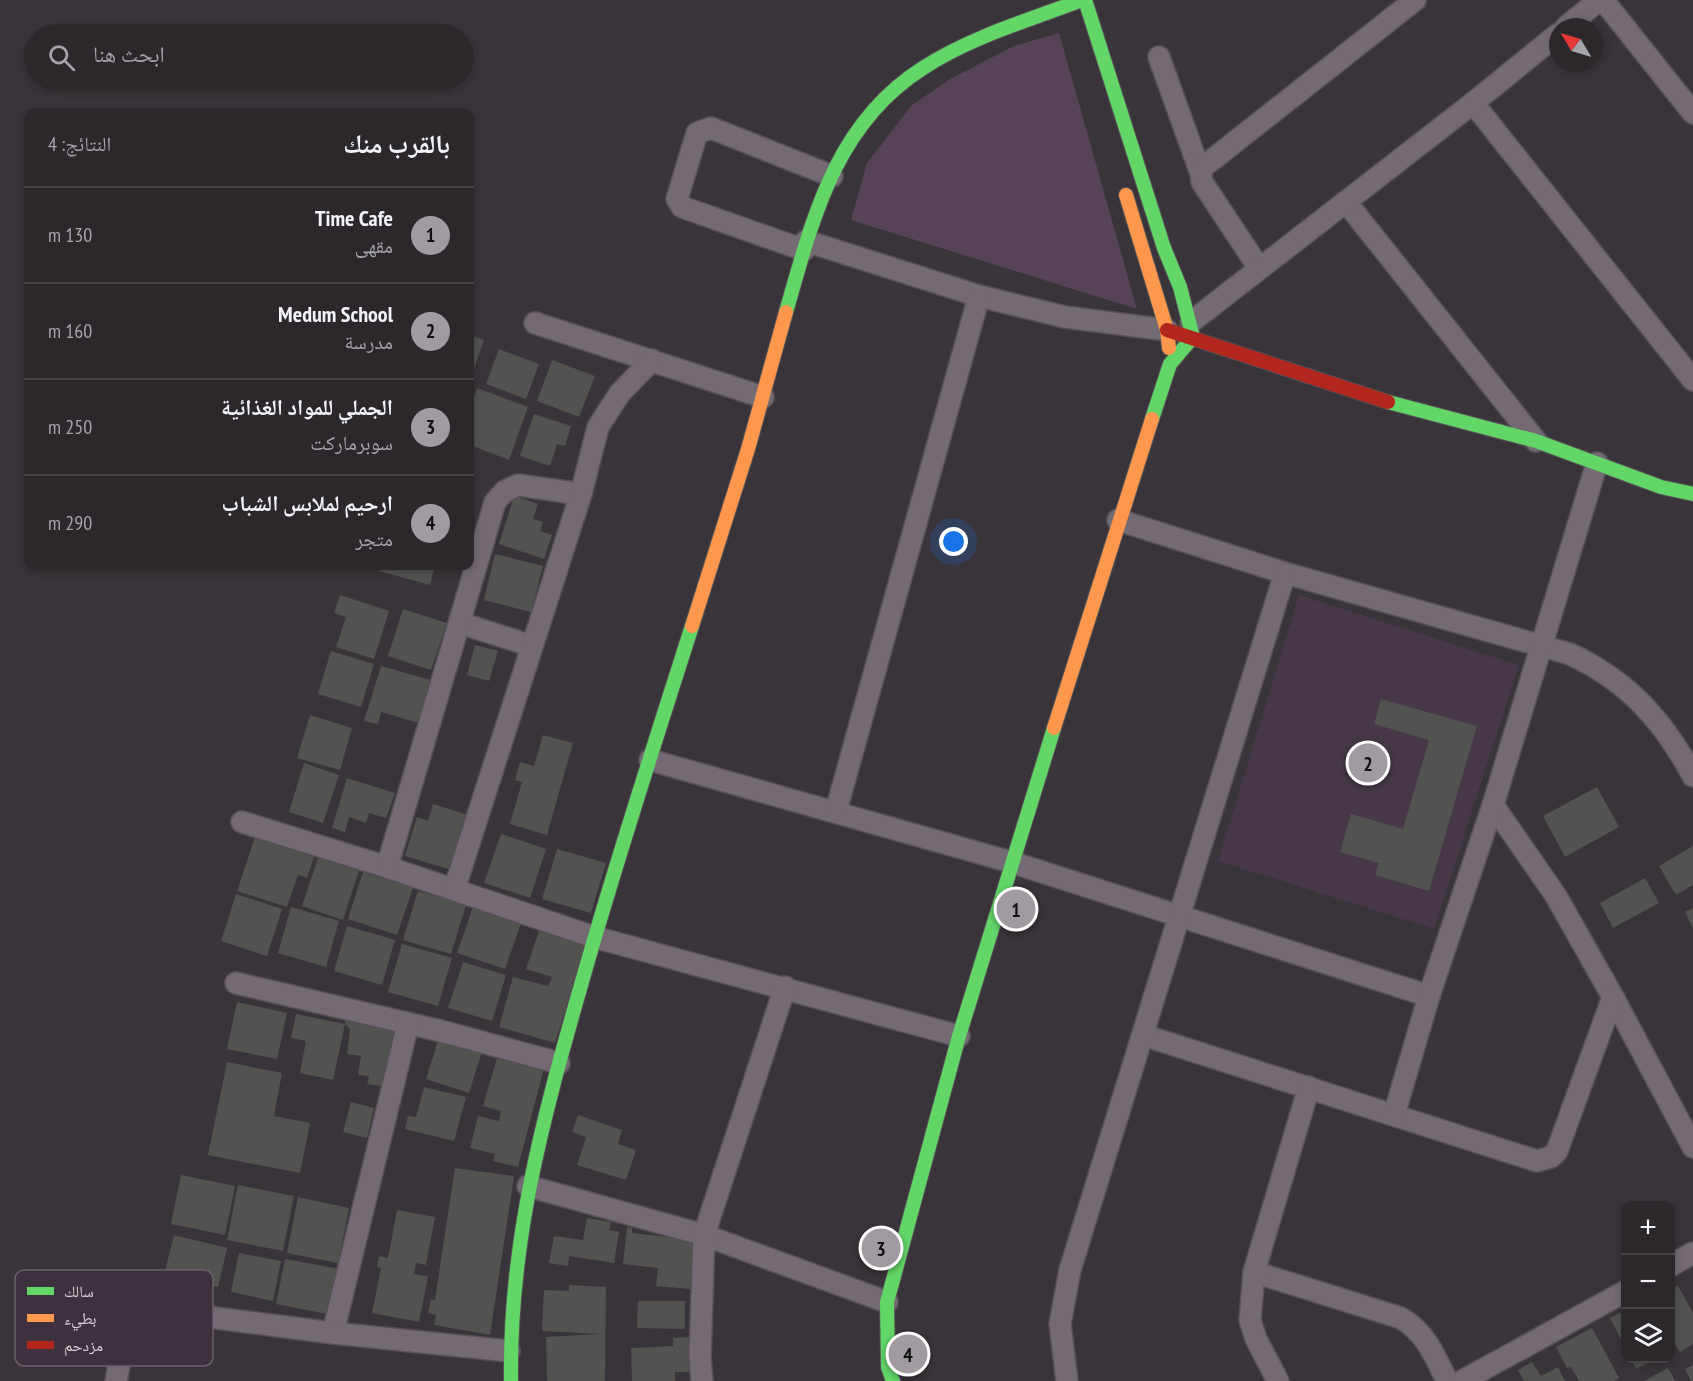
<!DOCTYPE html>
<html lang="ar">
<head>
<meta charset="utf-8">
<style>
  body { margin:0; font-family:"PT Sans Narrow","Noto Naskh Arabic",sans-serif; background:#373337; color:#f1f3f6; direction:rtl }
  .controls { position:absolute; right:18px; bottom:18px; display:grid; overflow:hidden; border-radius:12px; box-shadow:0 3px 9px #0003 }
  .controls button { width:54px; height:54px; display:grid; place-items:center; padding:0; border:0; border-bottom:2px solid #474447; background:#2b272b; color:#f1f3f6; font:30px sans-serif }
  .compass { position:absolute; left:1549px; top:18px; width:54px; height:54px; border-radius:50%; background:#2b272b; box-shadow:0 3px 9px #0003; rotate:308deg }
  .you { position:absolute; left:954px; top:542px; width:21px; height:21px; margin:-15px; border:4px solid #fff; border-radius:50%; background:#1a73e8; box-shadow:0 0 0 9px #1a73e833 }
  .badge { display:grid; place-items:center; width:39px; height:39px; border-radius:50%; background:#a19ba1; color:#111; font-size:20px; font-weight:700 }
  .pin { position:absolute; translate:-50% -50%; border:3px solid #fff; box-shadow:0 2px 6px #0006 }
  .list { margin:0; padding:0; list-style:none }
  h2 { display:flex; justify-content:space-between; align-items:center; height:78px; margin:0; padding:0 24px; font-size:26px }
  h2 small { font-size:20px; font-weight:400; color:#a6a5a9 }
  .list li { display:grid; grid-template-columns:39px 1fr auto; gap:18px; align-items:center; box-sizing:border-box; height:96px; padding:0 24px; border-top:2px solid #474447 }
  .list b { display:block; font-size:22px; white-space:nowrap }
  .list p { margin:0; font-size:20px; white-space:nowrap; color:#a6a5a9 }
  .list em { font-size:20px; font-style:normal; color:#a6a5a9 }
  .icon { flex:none; width:33px; height:33px; fill:none; stroke:currentColor; stroke-width:2; stroke-linecap:round; stroke-linejoin:round }
  .map { position:relative; flex:none; width:1693px; height:1381px; overflow:hidden; direction:ltr }
  .search { position:absolute; background:#2b272b; box-shadow:0 3px 9px #0003; left:24px; top:24px; width:450px; height:66px; display:flex; align-items:center; gap:15px; box-sizing:border-box; padding:0 21px; border-radius:33px; color:#a6a5a9; font-size:22px }
  .panel { position:absolute; background:#2b272b; box-shadow:0 3px 9px #0003; left:24px; top:108px; width:450px; height:462px; border-radius:12px; direction:rtl }
  .map>svg:first-child { display:block }
  .built { fill:#463846 }
  .green { fill:#564456 }
  .building { fill:#525251 }
  .lines { fill:none; stroke-linecap:round; stroke-linejoin:round }
  .street-casing { stroke:#555155; stroke-width:24 }
  .fast-casing { stroke:#555155; stroke-width:16 }
  .slow-casing { stroke:#555155; stroke-width:16 }
  .jam-casing { stroke:#555155; stroke-width:16 }
  .street { stroke:#736a73; stroke-width:21 }
  .fast { stroke:#63d668; stroke-width:14 }
  .slow { stroke:#ff974d; stroke-width:14 }
  .jam { stroke:#b3261e; stroke-width:14 }
  .key { fill:#3c313c; stroke:#6b626b; stroke-width:1.5 }
  .key-label { font-size:16px; fill:#d9d3d9 }
</style>
</head>
<body>
<div class="map">
<svg width="1693" height="1381" viewBox="0 0 1693 1381">
  <rect width="100%" height="100%" fill="#393439"/>
  <!-- built -->
  <polygon class="built" points="1299,595 1519,665 1434,929 1218,861"/>
  <!-- green -->
  <polygon class="green" points="1059,33 1137,309 851,220 867,163 911,106 950,79 1014,46"/>
  <!-- building -->
  <g class="building">
    <polygon points="470,335 484,340 470,380"/>
    <polygon points="499,349 539,364 526,399 486,384"/>
    <polygon points="552,360 595,376 579,417 537,401"/>
    <polygon points="477,388 528,407 509,460 470,445 470,410"/>
    <polygon points="534,414 571,426 565,446 557,444 550,466 520,456"/>
    <polygon points="514,496 538,504 533,519 543,522 540,531 552,535 544,559 499,544"/>
    <polygon points="495,554 543,566 531,612 484,600"/>
    <polygon points="381,566 435,566 430,585 379,571"/>
    <polygon points="340,595 389,611 374,659 336,647 346,617 334,613"/>
    <polygon points="403,609 447,623 431,670 388,656"/>
    <polygon points="475,645 498,651 489,681 467,675"/>
    <polygon points="331,651 374,664 361,707 318,694"/>
    <polygon points="381,666 434,681 422,724 381,712 378,724 364,721"/>
    <polygon points="1381,699 1477,726 1429,891 1375,875 1379,863 1340,852 1351,814 1403,829 1429,740 1374,724"/>
    <polygon points="310,715 352,728 340,770 297,758"/>
    <polygon points="543,735 573,743 547,835 510,824 522,782 515,780 520,762 534,766"/>
    <polygon points="304,763 339,775 323,823 289,812"/>
    <polygon points="347,778 395,793 386,818 369,813 366,823 349,817 345,832 332,828"/>
    <polygon points="1597,787 1619,827 1565,857 1543,816"/>
    <polygon points="433,804 471,816 455,871 405,856 417,817 428,821"/>
    <polygon points="501,834 546,849 530,898 484,883"/>
    <polygon points="255,837 314,857 307,878 298,875 287,907 237,891"/>
    <polygon points="1693,846 1693,885 1676,895 1659,866"/>
    <polygon points="557,849 606,863 591,913 542,899"/>
    <polygon points="318,858 359,871 343,920 302,906"/>
    <polygon points="363,872 413,888 397,935 348,919"/>
    <polygon points="1645,878 1659,903 1613,928 1600,903"/>
    <polygon points="418,891 466,905 451,954 403,940"/>
    <polygon points="236,894 282,909 267,956 221,941"/>
    <polygon points="291,907 339,921 326,967 278,953"/>
    <polygon points="473,907 521,923 505,969 457,953"/>
    <polygon points="1693,908 1693,928 1685,912"/>
    <polygon points="347,926 395,940 382,985 334,971"/>
    <polygon points="540,928 587,943 555,1043 499,1027 513,977 548,986 552,977 526,969"/>
    <polygon points="402,944 452,958 438,1006 388,992"/>
    <polygon points="463,962 506,975 492,1021 448,1008"/>
    <polygon points="237,1002 287,1013 277,1059 227,1049"/>
    <polygon points="347,1009 400,1016 389,1087 367,1084 369,1076 358,1075 361,1056 347,1054 350,1029 345,1024 333,1080 300,1073 306,1041 291,1038 296,1014 345,1024"/>
    <polygon points="441,1031 484,1045 469,1093 426,1079"/>
    <polygon points="500,1048 546,1061 518,1167 493,1161 495,1154 470,1148 478,1116 499,1121 501,1111 483,1106"/>
    <polygon points="227,1062 282,1073 274,1116 310,1123 300,1173 208,1155"/>
    <polygon points="424,1087 466,1097 454,1141 405,1129 408,1116 416,1117"/>
    <polygon points="351,1102 374,1108 367,1138 343,1132"/>
    <polygon points="578,1115 622,1130 618,1144 636,1150 626,1180 577,1165 586,1137 572,1132"/>
    <polygon points="455,1168 514,1176 490,1335 434,1325 436,1315 428,1313 431,1299 435,1300"/>
    <polygon points="181,1175 235,1186 225,1235 171,1224"/>
    <polygon points="238,1185 294,1196 283,1251 227,1240"/>
    <polygon points="298,1197 349,1208 338,1263 287,1253"/>
    <polygon points="397,1210 435,1217 426,1265 416,1263 414,1274 428,1276 419,1322 372,1313 381,1268 377,1267 379,1256 388,1258"/>
    <polygon points="587,1218 611,1222 609,1230 619,1232 614,1263 569,1256 568,1266 549,1263 554,1236 583,1240"/>
    <polygon points="627,1227 632,1228 632,1233 696,1240 690,1289 656,1286 658,1268 623,1264"/>
    <polygon points="174,1235 227,1248 218,1287 164,1275"/>
    <polygon points="239,1253 281,1261 273,1301 231,1292"/>
    <polygon points="285,1259 340,1269 332,1315 276,1304"/>
    <polygon points="569,1285 606,1287 605,1381 547,1381 546,1337 601,1334 542,1331 544,1290 569,1291"/>
    <polygon points="1678,1286 1693,1313 1693,1344 1680,1352 1670,1336 1670,1290"/>
    <polygon points="638,1301 685,1301 685,1329 637,1328"/>
    <polygon points="1626,1310 1626,1349 1610,1318"/>
    <polygon points="1592,1328 1619,1378 1614,1381 1579,1381 1571,1367 1567,1368 1556,1347"/>
    <polygon points="690,1337 691,1372 675,1372 675,1381 632,1381 631,1348 673,1346 673,1338"/>
    <polygon points="1631,1358 1657,1358 1636,1369"/>
    <polygon points="1532,1362 1541,1376 1558,1367 1565,1381 1524,1381 1518,1370"/>
    <polygon points="1693,1365 1693,1381 1691,1381 1685,1369"/>
    <polygon points="1668,1368 1675,1381 1644,1381"/>
  </g>
  <g class="lines">
    <!-- street casing -->
    <g class="street-casing">
      <g id="street">
        <polyline points="1603,0 1693,113"/>
        <polyline points="1566,27 1599,0"/>
        <polyline points="1159,57 1201,174 1202,182 1259,268"/>
        <polyline points="1473,103 1693,380"/>
        <polyline points="1201,174 1204,166 1212,160 1415,0"/>
        <polyline points="1346,202 1536,441"/>
        <polyline points="806,241 979,296 1065,317 1167,330"/>
        <polyline points="804,250 682,207 677,199 697,133 711,128 832,176"/>
        <polyline points="1191,322 1473,103 1558,34"/>
        <polyline points="535,323 763,397"/>
        <path d="M1118 520 1285 573 1570 654C1628 681 1663 720 1693 776"/>
        <polyline points="460,623 532,646"/>
        <polyline points="650,760 1011,862 1429,996"/>
        <polyline points="1493,805 1556,896 1613,997 1693,1147"/>
        <polyline points="836,811 979,296"/>
        <polyline points="242,822 387,867 594,937 959,1036"/>
        <polyline points="387,867 495,502 505,491 518,485 581,494"/>
        <polyline points="454,890 581,494 598,427 620,393 652,360"/>
        <polyline points="236,983 441,1031 559,1063"/>
        <polyline points="1143,1035 1537,1161 1551,1157 1557,1151 1613,997"/>
        <polyline points="1394,1115 1429,996 1493,805 1597,463"/>
        <polyline points="528,1186 704,1235 887,1302"/>
        <polyline points="1670,1266 1693,1253"/>
        <path d="M1254 1272 1401 1318C1426 1333 1435 1356 1447 1381"/>
        <polyline points="333,1333 408,1024"/>
        <polyline points="116,1381 128,1317 138,1308 333,1333 509,1351"/>
        <polyline points="702,1381 700,1357 704,1235 785,987"/>
        <polyline points="1067,1381 1060,1324 1070,1270 1285,573"/>
        <polyline points="1278,1381 1256,1339 1250,1320 1254,1272 1309,1087"/>
        <polyline points="1462,1381 1626,1291"/>
      </g>
    </g>
    <!-- fast casing -->
    <g class="fast-casing">
      <g id="fast">
        <polyline points="1085,0 1164,248 1180,287 1193,337 1170,364 1152,419"/>
        <path d="M786 312C813 218 835 124 923 68 971 37 1029 20 1082 0"/>
        <polyline points="1388,402 1536,441 1661,487 1693,494"/>
        <path d="M511 1381C509 1242 543 1118 581 985 615 865 654 745 692 626"/>
        <polyline points="893,1381 888,1367 887,1302 959,1036 1054,728"/>
      </g>
    </g>
    <!-- slow casing -->
    <g class="slow-casing">
      <g id="slow">
        <polyline points="1126,195 1167,330 1169,348"/>
        <polyline points="692,626 748,449 786,312"/>
        <polyline points="1054,728 1152,419"/>
      </g>
    </g>
    <!-- jam casing -->
    <g class="jam-casing">
      <polyline id="jam" points="1167,330 1388,402"/>
    </g>
    <!-- street -->
    <use href="#street" class="street"/>
    <!-- fast -->
    <use href="#fast" class="fast"/>
    <!-- slow -->
    <use href="#slow" class="slow"/>
    <!-- jam -->
    <use href="#jam" class="jam"/>
  </g>
  <!-- legend -->
  <rect x="15" y="1270" width="198" height="96" rx="9" class="key"/>
  <rect x="27" y="1287" width="27" height="8" fill="#63d668"/>
  <rect x="27" y="1314" width="27" height="8" fill="#ff974d"/>
  <rect x="27" y="1341" width="27" height="8" fill="#b3261e"/>
  <g class="key-label">
    <text x="64" y="1297">سالك</text>
    <text x="64" y="1324">بطيء</text>
    <text x="64" y="1351">مزدحم</text>
  </g>
</svg>
<div class="controls">
<button>+</button>
<button>−</button>
<button><svg class="icon" aria-label="layers" viewBox="0 0 24 24"><path d="M12 4l9 5-9 5-9-5zM3 14l9 5 9-5"/></svg></button>
</div>
<svg class="compass" viewBox="-18 -18 36 36"><path d="M0-13l5 13h-10z" fill="#e53935"/><path d="M0 13l5-13h-10z" fill="#a6a5a9"/></svg>
<div class="you"></div>
<div class="pin badge" style="left:1016px;top:909px">1</div>
<div class="pin badge" style="left:1368px;top:763px">2</div>
<div class="pin badge" style="left:881px;top:1248px">3</div>
<div class="pin badge" style="left:908px;top:1354px">4</div>
<div class="search"><svg class="icon" aria-label="search" viewBox="0 0 24 24"><circle cx="10" cy="10" r="6"/><path d="M15 15l6 6"/></svg>ابحث هنا</div>
<section class="panel">
<h2>بالقرب منك<small>النتائج: 4</small></h2>
<ul class="list">
<li><span class="badge">1</span><div><b>Time Cafe</b><p>مقهى</p></div><em>130 m</em></li>
<li><span class="badge">2</span><div><b>Medum School</b><p>مدرسة</p></div><em>160 m</em></li>
<li><span class="badge">3</span><div><b>الجملي للمواد الغذائية</b><p>سوبرماركت</p></div><em>250 m</em></li>
<li><span class="badge">4</span><div><b>ارحيم لملابس الشباب</b><p>متجر</p></div><em>290 m</em></li>
</ul>
</section>
</div>
</body>
</html>
